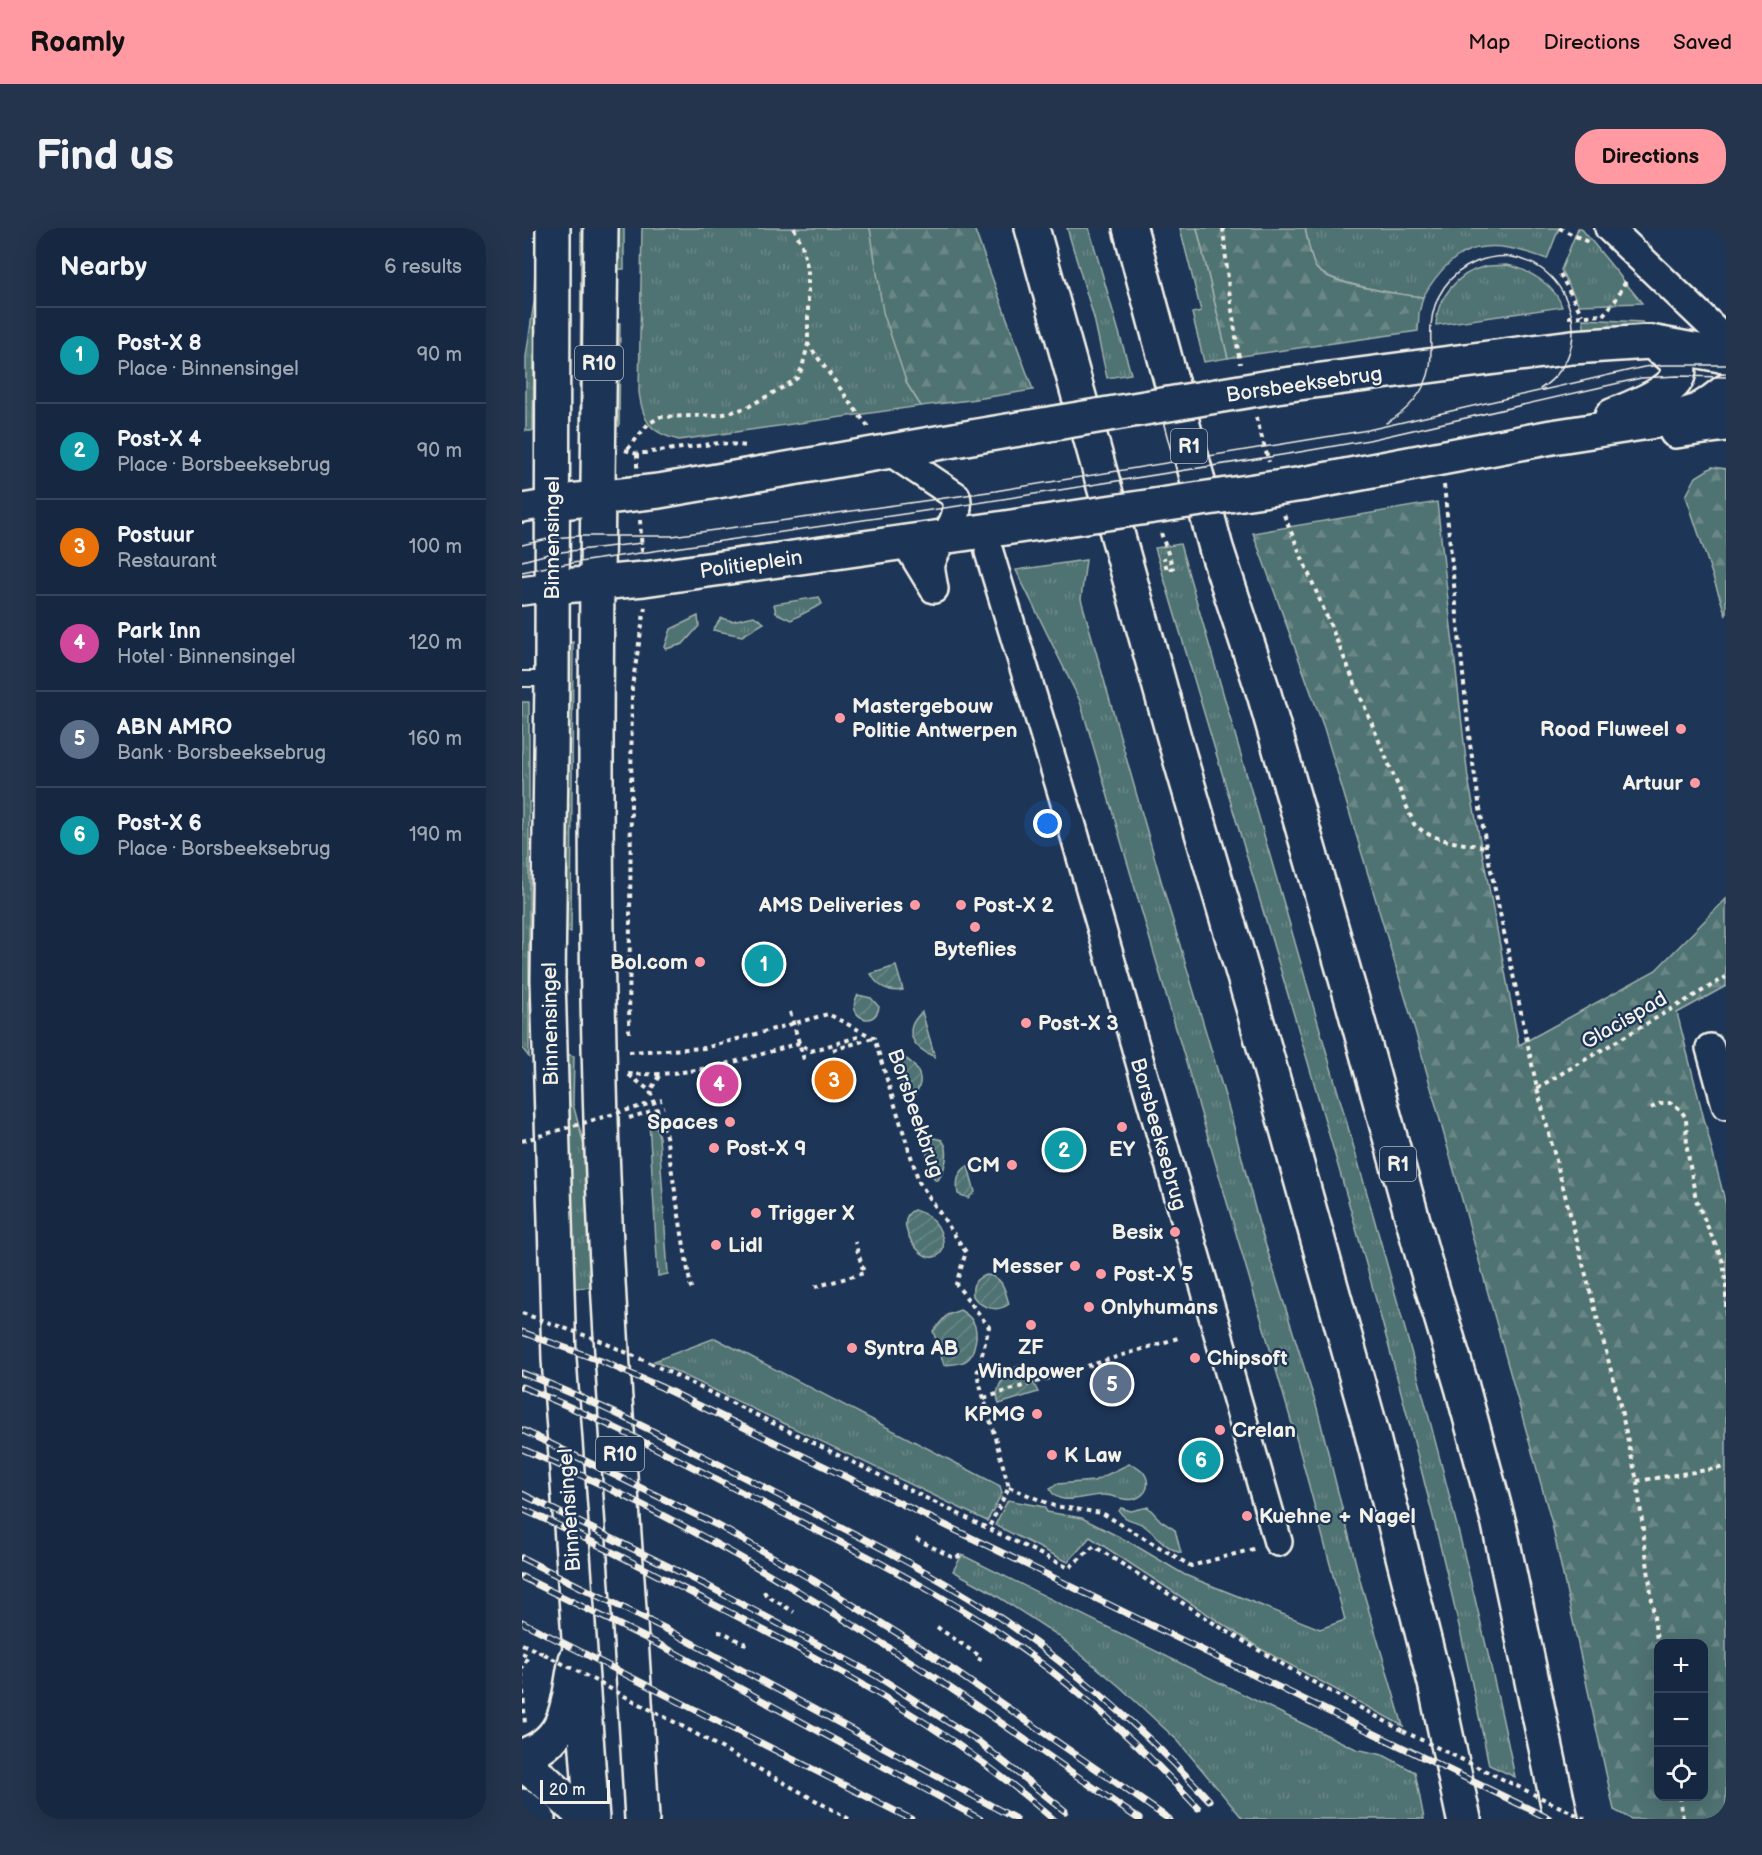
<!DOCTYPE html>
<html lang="en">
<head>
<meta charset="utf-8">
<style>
  body { margin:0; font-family:"Balsamiq Sans",sans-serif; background:#23344c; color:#f1f3f6 }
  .controls { position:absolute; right:18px; bottom:18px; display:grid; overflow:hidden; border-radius:12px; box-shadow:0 6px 24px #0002 }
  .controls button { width:54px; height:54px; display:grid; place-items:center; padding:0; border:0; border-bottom:2px solid #35445a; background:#162841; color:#f1f3f6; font:30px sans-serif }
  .scale { position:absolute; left:18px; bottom:15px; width:70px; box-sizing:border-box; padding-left:6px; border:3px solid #f4f1e8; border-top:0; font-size:16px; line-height:21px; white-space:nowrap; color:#f4f1e8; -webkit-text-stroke:4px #1d3557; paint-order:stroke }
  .you { position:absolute; left:526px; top:596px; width:21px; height:21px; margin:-15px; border:4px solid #fff; border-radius:50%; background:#1a73e8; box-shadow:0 0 0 9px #1a73e833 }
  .badge { display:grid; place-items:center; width:39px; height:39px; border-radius:50%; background:#ff9aa2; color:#fff; font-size:20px; font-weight:700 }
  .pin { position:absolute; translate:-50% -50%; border:3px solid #fff; box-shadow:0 2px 6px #0006 }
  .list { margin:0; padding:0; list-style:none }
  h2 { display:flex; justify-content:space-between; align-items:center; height:78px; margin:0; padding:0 24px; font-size:26px }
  h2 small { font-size:20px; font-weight:400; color:#9ea6b1 }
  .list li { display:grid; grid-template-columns:39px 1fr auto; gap:18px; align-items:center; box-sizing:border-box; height:96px; padding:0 24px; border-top:2px solid #35445a }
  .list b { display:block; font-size:22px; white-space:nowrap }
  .list p { margin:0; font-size:20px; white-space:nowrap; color:#9ea6b1 }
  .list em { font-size:20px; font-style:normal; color:#9ea6b1 }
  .icon { flex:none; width:33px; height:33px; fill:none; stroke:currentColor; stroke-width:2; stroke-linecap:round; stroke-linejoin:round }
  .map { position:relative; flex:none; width:1204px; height:1591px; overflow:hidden; border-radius:24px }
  header { display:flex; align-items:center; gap:36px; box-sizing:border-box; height:84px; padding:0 30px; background:#ff9aa2; color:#111 }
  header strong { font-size:28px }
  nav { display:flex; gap:33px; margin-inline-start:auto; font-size:21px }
  .intro { display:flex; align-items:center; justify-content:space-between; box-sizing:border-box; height:144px; padding:0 36px }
  h1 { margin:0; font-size:42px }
  .button { padding:15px 27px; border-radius:24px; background:#ff9aa2; color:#111; font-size:21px; font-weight:700 }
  main { display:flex; gap:36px; padding:0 36px }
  aside { flex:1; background:#162841; border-radius:24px; box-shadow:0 6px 24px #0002 }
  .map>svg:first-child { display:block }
  .grass { fill:url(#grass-tufts); stroke:#a2b2ad; stroke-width:1.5 }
  .forest { fill:url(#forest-firs); stroke:#a2b2ad; stroke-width:1.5; fill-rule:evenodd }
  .garden { fill:url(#garden-furrows); stroke:#a2b2ad; stroke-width:1.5 }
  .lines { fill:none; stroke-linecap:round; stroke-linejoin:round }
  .service-casing { stroke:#f4f1e8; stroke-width:18 }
  .minor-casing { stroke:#f4f1e8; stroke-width:32 }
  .tertiary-casing { stroke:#f4f1e8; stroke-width:38 }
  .primary-casing { stroke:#f4f1e8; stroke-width:38 }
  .motorway-casing { stroke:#f4f1e8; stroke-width:38 }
  .path { stroke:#f4f1e8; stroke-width:4; stroke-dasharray:4.5 4.5; stroke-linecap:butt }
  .service { stroke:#1d3557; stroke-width:14 }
  .minor { stroke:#1d3557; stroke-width:27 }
  .tertiary { stroke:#1d3557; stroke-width:33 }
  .primary { stroke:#1d3557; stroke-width:33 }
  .motorway { stroke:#1d3557; stroke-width:33 }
  .tram { stroke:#f4f1e8; stroke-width:1.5 }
  .rail-casing { stroke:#f4f1e8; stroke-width:7 }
  .rail { stroke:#1d3557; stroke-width:4.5; stroke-dasharray:14; stroke-linecap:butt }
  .tertiary-bridge-casing { stroke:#f4f1e8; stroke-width:38; stroke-linecap:butt }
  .path-bridge { stroke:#f4f1e8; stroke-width:4; stroke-dasharray:4.5 4.5; stroke-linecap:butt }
  .tertiary-bridge { stroke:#1d3557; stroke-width:33 }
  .poi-dot { fill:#ff9aa2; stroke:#1d3557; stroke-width:2 }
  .labels { text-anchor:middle; stroke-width:4.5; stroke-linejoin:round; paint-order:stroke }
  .shield { fill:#1d3557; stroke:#b4b9bc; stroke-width:1.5 }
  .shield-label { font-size:20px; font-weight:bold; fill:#f4f1e8 }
  .street-label { font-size:21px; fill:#f4f1e8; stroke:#1d3557 }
  .poi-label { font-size:21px; font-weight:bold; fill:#f4f1e8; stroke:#1d3557; text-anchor:start }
</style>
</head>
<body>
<header>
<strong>Roamly</strong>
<nav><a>Map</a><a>Directions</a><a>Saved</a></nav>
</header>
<div class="intro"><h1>Find us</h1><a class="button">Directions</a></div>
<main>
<aside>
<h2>Nearby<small>6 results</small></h2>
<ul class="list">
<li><span class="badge" style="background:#0f9aa8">1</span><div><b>Post-X 8</b><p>Place · Binnensingel</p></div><em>90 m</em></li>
<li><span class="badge" style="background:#0f9aa8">2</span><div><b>Post-X 4</b><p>Place · Borsbeeksebrug</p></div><em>90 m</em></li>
<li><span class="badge" style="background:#e8710a">3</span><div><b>Postuur</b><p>Restaurant</p></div><em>100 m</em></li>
<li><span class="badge" style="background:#d1479c">4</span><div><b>Park Inn</b><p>Hotel · Binnensingel</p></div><em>120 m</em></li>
<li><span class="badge" style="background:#5c6f8a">5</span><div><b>ABN AMRO</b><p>Bank · Borsbeeksebrug</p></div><em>160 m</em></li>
<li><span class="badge" style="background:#0f9aa8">6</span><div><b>Post-X 6</b><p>Place · Borsbeeksebrug</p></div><em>190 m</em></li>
</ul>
</aside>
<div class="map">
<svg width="1204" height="1591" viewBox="0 0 1204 1591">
  <defs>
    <pattern id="grass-tufts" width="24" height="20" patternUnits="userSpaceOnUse" patternTransform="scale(1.5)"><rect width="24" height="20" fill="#507272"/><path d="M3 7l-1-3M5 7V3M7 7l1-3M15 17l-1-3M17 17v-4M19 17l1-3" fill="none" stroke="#6a8786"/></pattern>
    <pattern id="forest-firs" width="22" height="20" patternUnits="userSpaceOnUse" patternTransform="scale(1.5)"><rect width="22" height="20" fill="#507272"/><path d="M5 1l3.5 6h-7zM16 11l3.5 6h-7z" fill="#6a8786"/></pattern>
    <pattern id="garden-furrows" width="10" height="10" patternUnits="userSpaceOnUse" patternTransform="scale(1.5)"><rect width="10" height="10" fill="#507272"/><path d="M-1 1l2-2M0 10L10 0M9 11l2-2" fill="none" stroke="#6a8786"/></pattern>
  </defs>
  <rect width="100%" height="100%" fill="#1d3557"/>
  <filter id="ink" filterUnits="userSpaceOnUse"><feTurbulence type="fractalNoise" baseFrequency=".0167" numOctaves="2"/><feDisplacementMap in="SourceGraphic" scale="12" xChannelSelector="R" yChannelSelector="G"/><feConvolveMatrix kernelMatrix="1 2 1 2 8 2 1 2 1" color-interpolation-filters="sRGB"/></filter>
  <g filter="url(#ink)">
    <!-- grass -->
    <g class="grass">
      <polygon points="14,0 19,0 17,104 12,129 11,203 4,203 4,129 12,74"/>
      <polygon points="59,0 65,0 62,201 58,202"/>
      <rect x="93" y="0" width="9" height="41"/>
      <path d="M120 0H348L385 156 399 178 157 212C128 205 121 194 117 164Z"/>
      <polygon points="545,0 567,0 609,146 585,150 572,90"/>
      <polygon points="658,0 675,0 706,130 682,134 670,85 679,83"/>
      <path d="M783 0H1037L1025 31C968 10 934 11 901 69 881 67 807 56 794 40 789 33 785 10 783 0Z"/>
      <polygon points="1056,0 1059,0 1120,75 1057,77 1039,42"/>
      <path d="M985 37C1005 41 1034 57 1040 79L914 97C914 71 936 45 961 39 968 37 977 38 985 37Z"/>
      <polygon points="1061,91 1120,94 1124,99 1063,104"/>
      <polygon points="91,95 98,95 97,198 90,198"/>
      <path d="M658 316C710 493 760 670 811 847 878 1079 944 1312 993 1549L967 1537C915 1278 842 1023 767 770 722 620 677 470 633 320Z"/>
      <polygon points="564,332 559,371 646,677 709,888 737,996 795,1180 839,1356 881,1498 737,1420 568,1309 546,1334 473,1297 486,1272 522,1279 525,1284 560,1290 609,1315 663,1347 798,1401 823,1392 775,1213 558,473 494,342"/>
      <polygon points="297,369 300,376 269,392 254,385 252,376"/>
      <polygon points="176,388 177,398 161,416 144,421 143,419 149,401"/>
      <polygon points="232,388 242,395 220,408 191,402 199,390 210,393"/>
      <polygon points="51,414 49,704 42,703 42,416"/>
      <polygon points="0,474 7,474 7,829 0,820"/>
      <polygon points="41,825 52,828 51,876 62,917 73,1059 53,1060 43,915"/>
      <polygon points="132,892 137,909 146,1046 136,1048 127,893"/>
      <polygon points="193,1110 478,1258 480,1265 465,1293 132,1133"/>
      <path d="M607 1236C628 1240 633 1265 612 1271 602 1274 590 1266 580 1267 564 1267 536 1280 528 1261L535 1256 572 1253Z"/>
      <path d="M626 1279 639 1293 653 1302 659 1325C644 1321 633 1305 621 1297 612 1292 602 1292 597 1283L599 1280 609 1283Z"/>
      <polygon points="440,1327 771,1491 834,1521 861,1527 893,1544 902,1591 721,1591 656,1513 597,1458 534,1406 464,1361 431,1343"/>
    </g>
    <!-- forest -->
    <g class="forest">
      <polygon points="348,0 452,0 511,162 448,172 399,178 385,156 361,84"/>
      <path d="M675 0H783C785 10 789 33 794 40 807 57 880 67 901 69L897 85 896 103 706 130Z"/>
      <polygon points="1190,239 1204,241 1204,388 1164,268 1174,249"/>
      <path d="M915 274 946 550 997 817 1134 742 1204 671V758L1155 785 1204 977V1591H1109L1092 1582 1029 1292 893 802 802 500 731 305ZM1136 1416H1182V1568H1136Z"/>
    </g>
    <!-- garden -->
    <g class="garden">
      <path d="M374 738 381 762C367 765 355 758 349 746Z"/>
      <path d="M336 767 349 770 357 779C353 802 322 788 336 767Z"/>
      <path d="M400 784 413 829C391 820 379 803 400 784Z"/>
      <path d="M377 828C387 830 400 843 398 855 397 860 394 865 391 869 375 859 373 845 377 828Z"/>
      <path d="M412 910 420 912C429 923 423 941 416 952H413C406 939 400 921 412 910Z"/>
      <path d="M446 938 453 964 446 970 436 966C434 955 435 944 446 938Z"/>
      <path d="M392 982C398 984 405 986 409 990 418 997 430 1025 412 1029 396 1033 370 991 392 982Z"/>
      <path d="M465 1047C481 1048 483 1063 487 1076 475 1085 459 1080 451 1068 449 1057 454 1049 465 1047Z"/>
      <path d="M438 1082C454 1091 457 1103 452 1119 451 1124 449 1129 445 1132 439 1137 429 1136 422 1137L411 1103 425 1087Z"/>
      <path d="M497 1138 506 1145 516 1164 477 1176C471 1161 483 1143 497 1138Z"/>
    </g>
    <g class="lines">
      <!-- service casing -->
      <g class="service-casing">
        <polyline id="service" points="0,451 30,451"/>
      </g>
      <!-- minor casing -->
      <g class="minor-casing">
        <g id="minor">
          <polyline points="1087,0 1204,112"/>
          <path d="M367 223 434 268C441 293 416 312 410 333 407 340 411 353 412 361L384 315"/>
          <polyline points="0,280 30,275"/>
          <polyline points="467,324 550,598 756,1314"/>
          <polyline points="0,363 30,359"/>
          <polyline points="1188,820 1204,877"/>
        </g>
      </g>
      <!-- tertiary casing -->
      <g class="tertiary-casing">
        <g id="tertiary">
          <polyline points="754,158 1050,119 1128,114 1204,128"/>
          <path d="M1090 188C1125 173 1197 149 1128 114"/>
          <polyline points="1154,203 1204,196"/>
          <polyline points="781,256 1030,209 1153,190 1176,183 1187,176 1204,163"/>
          <polyline points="30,275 137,263 438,211"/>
          <polyline points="30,359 122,351 483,300"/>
          <path d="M0 1528C48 1512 45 1475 54 1432"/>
          <polyline points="0,1536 22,1552 65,1591"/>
          <polyline points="0,1578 16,1591"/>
        </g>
      </g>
      <!-- primary casing -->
      <g class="primary-casing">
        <g id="primary">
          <polyline points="31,0 30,451 26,751 37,1131 70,1591"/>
          <path d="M79 0C76 285 70 571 78 856 84 1101 107 1346 120 1591"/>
        </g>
      </g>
      <!-- motorway casing -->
      <g class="motorway-casing">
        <g id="motorway">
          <polyline points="510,0 653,513 730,776 848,1198 913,1455 942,1591"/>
          <polyline points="608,0 694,320 742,466 831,775 900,1025 940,1159 977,1296 1039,1591"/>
        </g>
      </g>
      <!-- path -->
      <g class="path">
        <polyline points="272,0 280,17 286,42 286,116 346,199"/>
        <polyline points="701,0 707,62 718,136"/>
        <polyline points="1037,0 1066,14"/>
        <polyline points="1038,46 1060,87"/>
        <polyline points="1081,87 1093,73 1105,51"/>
        <polyline points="1046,89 1081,87"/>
        <polyline points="734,189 747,234"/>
        <polyline points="106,221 126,196 138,189 198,187 210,184 224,180 265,157 275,150 280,140 286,116"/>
        <polyline points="103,222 115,226 197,215 225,218"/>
        <polyline points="115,226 115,240"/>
        <polyline points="922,257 948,516 964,619 1015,860 1097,1173 1115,1253 1136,1421"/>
        <path d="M762 287 892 596C910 614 939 615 964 619"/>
        <polyline points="118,292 120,324"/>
        <polyline points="639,305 651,340 645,342 642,330"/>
        <polyline points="268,784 283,835"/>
        <polyline points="107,805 110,458 123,379"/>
        <polyline points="311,822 351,810"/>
        <polyline points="107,824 183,820 306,786 352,810 397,954 444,1024 434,1056 467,1099 455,1146 487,1259 467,1299"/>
        <path d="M106 846C170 849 217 833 277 815L289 823 339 808"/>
        <polyline points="107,847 127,862"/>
        <polyline points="137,848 128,863 144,908 169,1061"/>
        <polyline points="1015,860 1204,749"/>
        <polyline points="1129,880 1139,875 1149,875 1158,881 1164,890 1165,921 1174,972 1201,1034 1204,1055 1204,1113"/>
        <polyline points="107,890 142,879"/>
        <polyline points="293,1059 342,1045 333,1014"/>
        <polyline points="128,1135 547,1340 572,1318 701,1401 782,1449 881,1503"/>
        <polyline points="462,1170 656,1110"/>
        <polyline points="1115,1253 1204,1239"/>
        <polyline points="487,1259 532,1278 580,1285 669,1338 735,1320"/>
        <polyline points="394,1311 432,1330 440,1327"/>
        <polyline points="242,1363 244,1367 272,1384"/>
        <polyline points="415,1399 459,1429 457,1433"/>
        <path d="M196 1404C208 1404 216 1417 228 1416"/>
        <polyline points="0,1416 22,1426"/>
        <polyline points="0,1425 6,1428 0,1440"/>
        <polyline points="0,1445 3,1498"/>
        <polyline points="158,1497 327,1591"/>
        <polyline points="1158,1568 1161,1591"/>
      </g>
      <!-- service -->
      <use href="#service" class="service"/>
      <!-- minor -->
      <use href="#minor" class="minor"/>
      <!-- tertiary -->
      <use href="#tertiary" class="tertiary"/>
      <!-- primary -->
      <use href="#primary" class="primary"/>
      <!-- motorway -->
      <use href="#motorway" class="motorway"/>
      <!-- tram -->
      <g class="tram">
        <path d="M864 195C885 184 904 163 908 139 910 125 908 111 909 98 911 69 927 45 954 34 1033 3 1090 114 1018 161"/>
        <polyline points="0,317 30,310 57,308 150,308 473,263 846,202 1122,139 1141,137 1204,137"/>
        <polyline points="0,333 30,325 120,315"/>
        <polyline points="0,344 30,338 436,278 772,225 847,212 1119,150 1155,148 1204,149"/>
      </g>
      <!-- rail casing -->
      <g class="rail-casing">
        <g id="rail">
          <polyline points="0,1104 79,1133 139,1159 1028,1591"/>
          <path d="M0 1145C83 1177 163 1219 241 1259 318 1299 396 1336 468 1383 549 1437 621 1500 687 1572"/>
          <path d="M0 1159C77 1189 151 1229 225 1267 304 1307 385 1346 460 1394 540 1445 612 1510 676 1580"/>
          <polyline points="0,1202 195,1297 291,1352 399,1420 647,1591"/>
          <path d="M0 1221C136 1278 265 1353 389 1434 466 1484 541 1539 617 1591"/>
          <polyline points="0,1266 184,1357 355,1448 457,1514 543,1583"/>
          <path d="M0 1281C65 1309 128 1344 191 1376 312 1438 428 1500 531 1591"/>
          <polyline points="0,1330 146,1402 494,1591"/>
          <polyline points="0,1349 146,1421 458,1591"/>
          <polyline points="0,1394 389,1591"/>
        </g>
      </g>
      <!-- rail -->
      <use href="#rail" class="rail"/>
      <!-- tertiary-bridge casing -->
      <g class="tertiary-bridge-casing">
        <g id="tertiary-bridge">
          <polyline points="438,211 754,158"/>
          <polyline points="483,300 781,256"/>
        </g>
      </g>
      <!-- path-bridge -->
      <g class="path-bridge">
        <polyline points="0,913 140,872"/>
        <polyline points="0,1085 76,1112 128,1135"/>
        <polyline points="22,1426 158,1497"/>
        <polyline points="881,1503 1063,1591"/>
      </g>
      <!-- tertiary-bridge -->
      <use href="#tertiary-bridge" class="tertiary-bridge"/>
    </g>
  </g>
  <!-- markers -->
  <g class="poi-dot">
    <circle cx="318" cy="490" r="6"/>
    <circle cx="1159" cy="501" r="6"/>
    <circle cx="1173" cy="555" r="6"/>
    <circle cx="393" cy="677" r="6"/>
    <circle cx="439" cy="677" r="6"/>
    <circle cx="453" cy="699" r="6"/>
    <circle cx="178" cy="734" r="6"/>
    <circle cx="504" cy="795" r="6"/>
    <circle cx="208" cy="894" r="6"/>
    <circle cx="600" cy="899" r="6"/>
    <circle cx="192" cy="920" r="6"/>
    <circle cx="490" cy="937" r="6"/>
    <circle cx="234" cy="985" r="6"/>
    <circle cx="653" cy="1004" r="6"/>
    <circle cx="194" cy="1017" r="6"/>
    <circle cx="553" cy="1038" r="6"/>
    <circle cx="579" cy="1046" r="6"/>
    <circle cx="567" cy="1079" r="6"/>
    <circle cx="509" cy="1097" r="6"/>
    <circle cx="330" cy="1120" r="6"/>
    <circle cx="673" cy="1130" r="6"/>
    <circle cx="515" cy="1186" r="6"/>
    <circle cx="698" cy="1202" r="6"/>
    <circle cx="530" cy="1227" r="6"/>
    <circle cx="725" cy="1288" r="6"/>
  </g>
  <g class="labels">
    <!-- shield labels -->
    <g class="shield">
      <rect x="53" y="118" width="48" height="34" rx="4.5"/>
      <rect x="649" y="201" width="36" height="34" rx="4.5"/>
      <rect x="858" y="919" width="36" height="34" rx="4.5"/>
      <rect x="74" y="1209" width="48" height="34" rx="4.5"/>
    </g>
    <g class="shield-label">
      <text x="77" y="142">R10</text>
      <text x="667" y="225">R1</text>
      <text x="876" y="943">R1</text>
      <text x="98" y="1233">R10</text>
    </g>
    <!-- street labels -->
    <g class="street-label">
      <text transform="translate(782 156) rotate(-8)" y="7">Borsbeeksebrug</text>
      <text transform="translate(30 310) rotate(-90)" y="7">Binnensingel</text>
      <text transform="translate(229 336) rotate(-8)" y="7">Politieplein</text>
      <text transform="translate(1102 792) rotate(-30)" y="7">Glacispad</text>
      <text transform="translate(28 796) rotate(-91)" y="7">Binnensingel</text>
      <text transform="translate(394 885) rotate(71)" y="7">Borsbeekbrug</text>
      <text transform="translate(637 906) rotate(74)" y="7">Borsbeeksebrug</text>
      <text transform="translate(47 1282) rotate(-94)" y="7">Binnensingel</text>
    </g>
    <!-- poi labels -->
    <g class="poi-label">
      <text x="330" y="485">Mastergebouw<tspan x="330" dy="24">Politie Antwerpen</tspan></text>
      <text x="1147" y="508" text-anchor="end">Rood Fluweel</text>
      <text x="1161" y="562" text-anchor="end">Artuur</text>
      <text x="381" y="684" text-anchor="end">AMS Deliveries</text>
      <text x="451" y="684">Post-X 2</text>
      <text x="453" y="728" text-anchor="middle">Byteflies</text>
      <text x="166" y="741" text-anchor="end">Bol.com</text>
      <text x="516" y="802">Post-X 3</text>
      <text x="196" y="901" text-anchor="end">Spaces</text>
      <text x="204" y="927">Post-X 9</text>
      <text x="600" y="928" text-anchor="middle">EY</text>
      <text x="478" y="944" text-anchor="end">CM</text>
      <text x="246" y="992">Trigger X</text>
      <text x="641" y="1011" text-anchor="end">Besix</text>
      <text x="206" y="1024">Lidl</text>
      <text x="541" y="1045" text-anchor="end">Messer</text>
      <text x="591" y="1053">Post-X 5</text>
      <text x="579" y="1086">Onlyhumans</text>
      <text x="509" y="1126" text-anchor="middle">ZF<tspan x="509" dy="24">Windpower</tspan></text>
      <text x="342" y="1127">Syntra AB</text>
      <text x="685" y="1137">Chipsoft</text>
      <text x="503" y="1193" text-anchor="end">KPMG</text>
      <text x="710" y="1209">Crelan</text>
      <text x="542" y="1234">K Law</text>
      <text x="737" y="1295">Kuehne + Nagel</text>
    </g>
  </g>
</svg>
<div class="controls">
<button>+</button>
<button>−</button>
<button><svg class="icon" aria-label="locate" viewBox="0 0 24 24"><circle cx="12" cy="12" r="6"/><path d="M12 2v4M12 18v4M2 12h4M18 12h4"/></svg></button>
</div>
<div class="scale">20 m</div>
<div class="you"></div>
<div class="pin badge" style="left:242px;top:736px;background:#0f9aa8">1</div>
<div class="pin badge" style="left:542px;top:922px;background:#0f9aa8">2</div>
<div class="pin badge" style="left:312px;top:852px;background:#e8710a">3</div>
<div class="pin badge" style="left:197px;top:856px;background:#d1479c">4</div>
<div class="pin badge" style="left:590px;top:1156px;background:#5c6f8a">5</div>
<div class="pin badge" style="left:679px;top:1232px;background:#0f9aa8">6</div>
</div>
</main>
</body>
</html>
